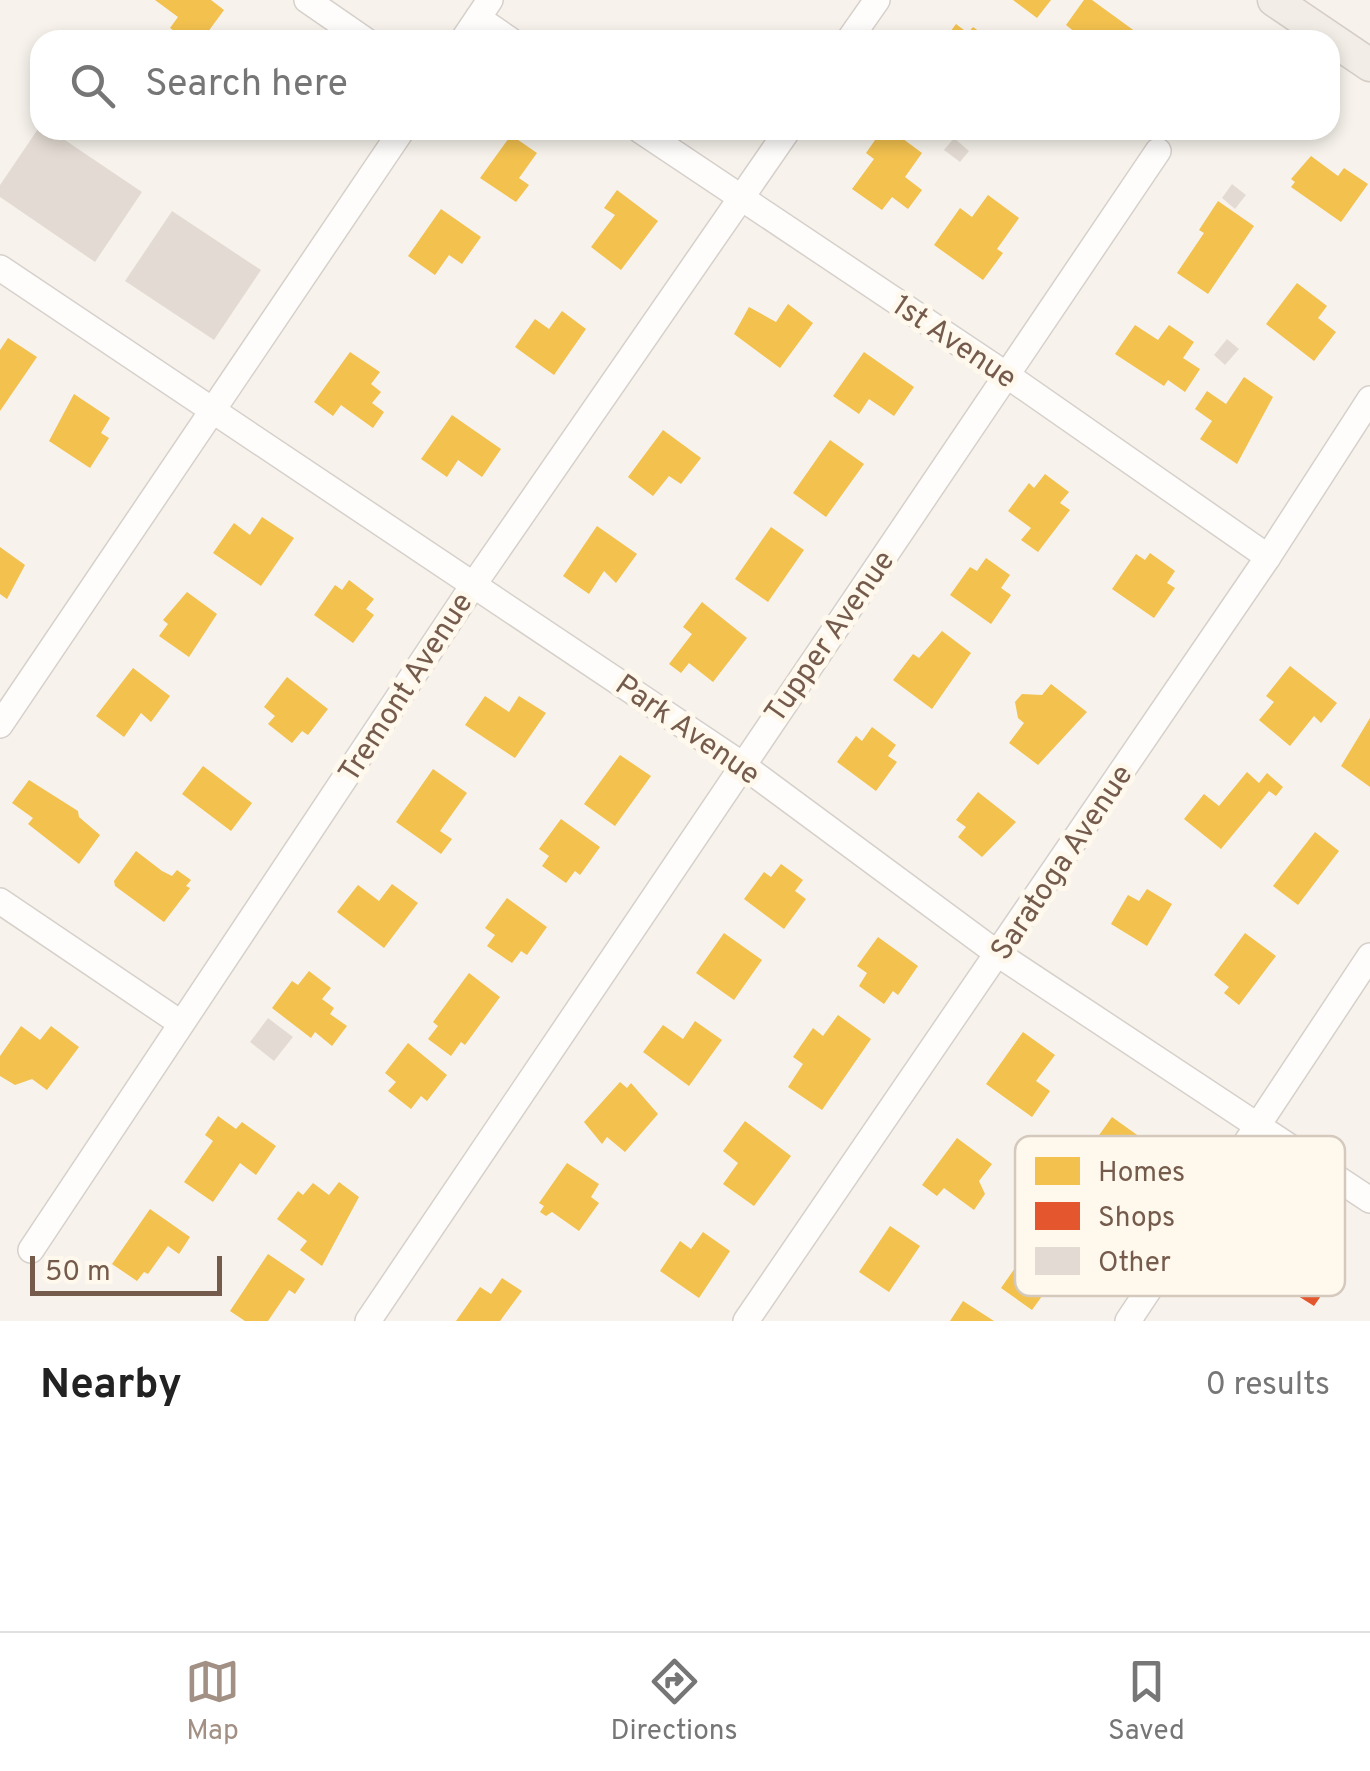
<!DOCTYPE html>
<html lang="en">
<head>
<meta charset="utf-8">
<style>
  body { margin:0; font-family:Overpass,sans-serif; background:#f6f6f6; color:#222 }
  .scale { position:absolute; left:30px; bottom:25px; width:192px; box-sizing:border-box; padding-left:10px; border:5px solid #755b4c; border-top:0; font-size:28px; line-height:35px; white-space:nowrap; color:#755b4c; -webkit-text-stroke:8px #fef8ed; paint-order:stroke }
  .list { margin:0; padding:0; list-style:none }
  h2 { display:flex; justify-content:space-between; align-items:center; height:130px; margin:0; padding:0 40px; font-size:42px }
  h2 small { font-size:32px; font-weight:400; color:#767676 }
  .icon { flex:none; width:55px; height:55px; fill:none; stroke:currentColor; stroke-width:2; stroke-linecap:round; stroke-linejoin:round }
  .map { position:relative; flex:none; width:1370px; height:1321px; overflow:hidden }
  .search { position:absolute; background:#fff; box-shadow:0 5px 15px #0003; left:30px; right:30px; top:30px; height:110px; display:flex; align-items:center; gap:25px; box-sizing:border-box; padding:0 35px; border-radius:30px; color:#767676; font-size:38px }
  .sheet { height:310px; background:#fff }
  nav { display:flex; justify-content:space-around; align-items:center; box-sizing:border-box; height:140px; border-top:2px solid #e0e0e0; background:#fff; font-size:28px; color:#767676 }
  nav a { display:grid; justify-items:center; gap:5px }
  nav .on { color:#a29084 }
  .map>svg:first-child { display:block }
  .homes { fill:#f2c14e }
  .shops { fill:#e4572e }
  .building { fill:#e3dbd3 }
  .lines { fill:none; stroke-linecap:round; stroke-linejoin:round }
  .minor-casing { stroke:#d6d0ca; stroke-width:28 }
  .major-casing { stroke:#d5cdc6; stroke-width:35 }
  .minor { stroke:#fefdfc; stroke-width:25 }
  .major { stroke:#f2ede6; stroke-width:32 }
  .labels { text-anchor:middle; stroke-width:10; stroke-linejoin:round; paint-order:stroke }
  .street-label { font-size:30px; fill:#755b4c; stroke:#fef8ed }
  .key { fill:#fef8ed; stroke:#d5c9bd; stroke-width:2.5 }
  .key-label { font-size:28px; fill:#755b4c }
</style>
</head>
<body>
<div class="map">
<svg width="1370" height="1321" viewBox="0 0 1370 1321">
  <rect width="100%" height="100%" fill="#f7f3ec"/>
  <!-- homes -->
  <g class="homes">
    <polygon points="155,0 211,0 224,10 202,40 187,40 170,28 178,17"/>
    <polygon points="1013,0 1051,0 1037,18"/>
    <polygon points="1084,0 1092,0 1147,40 1071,40 1076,33 1066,25"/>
    <polygon points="956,24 968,33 973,27 983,34 979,40 944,40"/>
    <polygon points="882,130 891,130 922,153 905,177 922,190 908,209 892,197 882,210 852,189 874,159 866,153"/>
    <polygon points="511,135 537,153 519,178 529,185 516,202 480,178"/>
    <polygon points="1311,156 1338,176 1344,168 1368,184 1341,222 1291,187 1295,182 1291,179"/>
    <polygon points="617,190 658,221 621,270 591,247 615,215 604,208"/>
    <polygon points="988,195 1019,218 997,249 1003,253 983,280 934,245 960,208 972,217"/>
    <polygon points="1218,201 1254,226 1208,294 1177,273 1204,233 1199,230"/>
    <polygon points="441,209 481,237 462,264 449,255 435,275 408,256"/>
    <polygon points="1297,283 1327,306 1318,318 1336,332 1314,361 1266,324"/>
    <polygon points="788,304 813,323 780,368 734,334 749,307 776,322"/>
    <polygon points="562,311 586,329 554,375 515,347 535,319 549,329"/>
    <polygon points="1135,325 1158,340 1169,325 1194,342 1183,358 1200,369 1185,392 1168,380 1164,386 1115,354"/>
    <polygon points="8,338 37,357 0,411 0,350"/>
    <polygon points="350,352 380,372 371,384 381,392 372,403 384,412 373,428 341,405 333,416 314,402"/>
    <polygon points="864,352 914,387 894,416 869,399 859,414 833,396"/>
    <polygon points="1244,377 1273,397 1237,464 1200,439 1212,421 1195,409 1207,391 1226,404"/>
    <polygon points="74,394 110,418 101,433 109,438 90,468 49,441"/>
    <polygon points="452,415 501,449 482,477 458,460 447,477 421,459"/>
    <polygon points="663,430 701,458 681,484 669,476 653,496 628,477"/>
    <polygon points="830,440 864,464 826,517 793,493"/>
    <polygon points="1045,474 1069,492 1060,503 1070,510 1038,552 1021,540 1031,528 1008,511 1029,483 1034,488"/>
    <polygon points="262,517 294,538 261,586 213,553 234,523 250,535"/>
    <polygon points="597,526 637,554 616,583 604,571 589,594 563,576"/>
    <polygon points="771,527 804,550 768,602 735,579"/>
    <polygon points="0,547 25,565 7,599 0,594"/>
    <polygon points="1150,553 1175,571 1167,583 1175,588 1154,618 1112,589 1136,554 1145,560"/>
    <polygon points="986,558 1010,575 1001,588 1011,595 991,624 950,595 970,567 977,571"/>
    <polygon points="349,580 374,599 366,609 374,615 353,643 314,615 335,585 342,590"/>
    <polygon points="187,592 217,614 189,657 159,636 168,624 163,620"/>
    <polygon points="702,602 747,638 713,682 689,663 681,673 669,664 692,634 683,627"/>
    <polygon points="942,631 971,653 932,709 893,680 913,654 919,658"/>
    <polygon points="1290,666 1337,703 1321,723 1314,716 1290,746 1259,720 1274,702 1266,696"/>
    <polygon points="133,668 170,696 151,722 141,713 124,737 96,716"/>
    <polygon points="287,677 328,709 308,735 302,731 292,743 268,724 275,716 264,707"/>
    <polygon points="1051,684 1087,712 1038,765 1009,743 1024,723 1018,718 1015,702 1022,694 1042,695"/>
    <polygon points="485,696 509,712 519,696 546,713 515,758 465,725"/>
    <polygon points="1370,718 1370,787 1341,766"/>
    <polygon points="872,727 896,745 888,756 897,762 876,791 837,762 856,736 862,741"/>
    <polygon points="620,755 651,776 615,826 584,804"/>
    <polygon points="203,766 252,803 231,831 182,794"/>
    <polygon points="433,769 467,793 440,831 452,839 441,854 396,822"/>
    <polygon points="1247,772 1259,783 1267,773 1283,787 1276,796 1269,791 1221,849 1184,819 1204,794 1219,806"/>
    <polygon points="29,780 78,811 79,817 100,835 79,864 28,824 33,818 12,803"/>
    <polygon points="978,792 1016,822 982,857 958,837 966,827 956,820"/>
    <polygon points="561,819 600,847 580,875 575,871 566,883 542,866 549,856 539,849"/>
    <polygon points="1315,832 1339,851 1298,905 1273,886"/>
    <polygon points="136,851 162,871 172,876 177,870 191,880 186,886 190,888 164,922 115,886 114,881"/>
    <polygon points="781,864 803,880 795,891 806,899 784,929 744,899 764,872 771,877"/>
    <polygon points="392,884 418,903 384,948 337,912 358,885 379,901"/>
    <polygon points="1147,889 1172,904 1147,946 1111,924 1128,895 1139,901"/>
    <polygon points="507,898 547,927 527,955 521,951 512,963 487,946 495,935 485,928"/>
    <polygon points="724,933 762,960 734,1000 696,973"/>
    <polygon points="1245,933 1276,956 1239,1005 1224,993 1229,987 1214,975"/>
    <polygon points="878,937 918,966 898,995 893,991 884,1004 859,986 867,973 857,966"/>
    <polygon points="309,971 331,988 322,999 334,1008 330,1014 347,1026 332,1046 315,1032 311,1038 272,1008 292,981 298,985"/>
    <polygon points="469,973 500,997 465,1045 461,1042 451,1056 428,1039 438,1026 433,1022"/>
    <polygon points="838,1015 871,1039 822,1110 788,1087 803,1064 793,1057 813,1028 823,1036"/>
    <polygon points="695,1021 722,1040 689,1086 643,1052 663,1025 683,1039"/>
    <polygon points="21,1026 40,1040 51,1026 79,1047 47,1090 32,1079 15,1085 0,1076 0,1056"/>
    <polygon points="1023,1032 1055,1055 1036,1081 1050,1091 1032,1117 986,1084"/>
    <polygon points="408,1043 447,1075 427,1101 421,1096 411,1109 388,1091 396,1082 385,1073"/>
    <polygon points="620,1082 627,1088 631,1083 658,1114 625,1152 607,1137 602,1144 584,1122"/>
    <polygon points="218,1116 236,1129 242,1122 276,1146 256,1175 240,1163 213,1202 184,1182 213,1141 205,1135"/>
    <polygon points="1112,1117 1154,1147 1124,1190 1108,1179 1119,1164 1092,1145"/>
    <polygon points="745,1121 791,1156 754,1206 723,1184 738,1163 723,1151"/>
    <polygon points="957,1138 992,1164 979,1181 985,1194 974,1210 944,1188 937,1196 922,1185"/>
    <polygon points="567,1163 599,1184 591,1197 599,1203 579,1231 552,1212 546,1216 540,1212 544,1206 539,1203"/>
    <polygon points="339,1182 359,1197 322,1266 300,1250 307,1241 277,1219 298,1191 303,1195 313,1183 329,1195"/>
    <polygon points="150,1209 190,1237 179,1254 168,1246 148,1274 144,1272 137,1281 112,1264"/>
    <polygon points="890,1226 920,1246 889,1292 859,1272"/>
    <polygon points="703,1232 730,1251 699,1298 660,1271 680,1241 691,1249"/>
    <polygon points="1036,1238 1068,1260 1032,1310 1001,1288"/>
    <polygon points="268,1254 305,1279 295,1294 289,1290 268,1321 245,1321 230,1311"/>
    <polygon points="502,1278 522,1291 500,1321 456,1321 480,1287 491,1294"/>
    <polygon points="963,1301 994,1321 950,1321"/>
  </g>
  <!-- shops -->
  <polygon class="shops" points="1281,1227 1341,1267 1314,1306 1290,1291 1296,1282 1261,1258"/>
  <!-- building -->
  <g class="building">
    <polygon points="40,126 40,130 50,130 142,192 95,262 0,197 0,185"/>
    <polygon points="954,138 969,151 960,162 944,150"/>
    <polygon points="1232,184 1246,195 1235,209 1222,198"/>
    <polygon points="172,211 261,270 214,340 125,281"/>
    <polygon points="1227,339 1239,349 1225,365 1214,355"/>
    <polygon points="268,1018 293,1037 274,1061 250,1042"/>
  </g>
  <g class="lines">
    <!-- minor casing -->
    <g class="minor-casing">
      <g id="minor">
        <polyline points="307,0 365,40"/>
        <polyline points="478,18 510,40"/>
        <polyline points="463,40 490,0"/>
        <polyline points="849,40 877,0"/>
        <polyline points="640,130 1008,376 1268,557"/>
        <polyline points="0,268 741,764 998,954 1370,1200"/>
        <polyline points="0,725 402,130"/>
        <polyline points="0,901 179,1022"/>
        <polyline points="31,1250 474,584 788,130"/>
        <polyline points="368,1321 1158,151"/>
        <polyline points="746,1321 1268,557 1370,399"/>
        <polyline points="1128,1321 1370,956"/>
      </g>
    </g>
    <!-- major casing -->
    <g class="major-casing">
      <polyline id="major" points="1274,0 1370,65"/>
    </g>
    <!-- minor -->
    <use href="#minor" class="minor"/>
    <!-- major -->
    <use href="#major" class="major"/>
  </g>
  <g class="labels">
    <!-- street labels -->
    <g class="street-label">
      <text transform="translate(955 341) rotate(34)" y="10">1st Avenue</text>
      <text transform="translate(829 636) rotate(-55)" y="10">Tupper Avenue</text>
      <text transform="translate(405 687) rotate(-57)" y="10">Tremont Avenue</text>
      <text transform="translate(688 729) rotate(35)" y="10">Park Avenue</text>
      <text transform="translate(1061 862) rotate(-56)" y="10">Saratoga Avenue</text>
    </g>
  </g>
  <!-- legend -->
  <rect x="1015" y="1136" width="330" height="160" rx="15" class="key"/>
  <rect x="1035" y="1157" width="45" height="28" fill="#f2c14e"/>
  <rect x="1035" y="1202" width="45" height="28" fill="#e4572e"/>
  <rect x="1035" y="1247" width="45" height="28" fill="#e3dbd3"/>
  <g class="key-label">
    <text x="1098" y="1181">Homes</text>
    <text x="1098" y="1226">Shops</text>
    <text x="1098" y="1271">Other</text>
  </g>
</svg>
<div class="scale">50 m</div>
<div class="search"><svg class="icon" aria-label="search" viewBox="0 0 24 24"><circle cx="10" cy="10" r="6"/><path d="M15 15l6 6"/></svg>Search here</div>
</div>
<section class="sheet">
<h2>Nearby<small>0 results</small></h2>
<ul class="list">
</ul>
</section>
<nav>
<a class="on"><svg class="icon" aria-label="map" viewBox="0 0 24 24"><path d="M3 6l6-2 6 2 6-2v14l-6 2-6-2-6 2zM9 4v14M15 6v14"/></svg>Map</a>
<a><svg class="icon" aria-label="directions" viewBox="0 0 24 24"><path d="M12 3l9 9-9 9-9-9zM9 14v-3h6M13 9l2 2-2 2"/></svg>Directions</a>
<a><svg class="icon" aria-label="saved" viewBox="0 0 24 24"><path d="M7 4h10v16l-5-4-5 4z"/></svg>Saved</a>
</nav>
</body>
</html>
